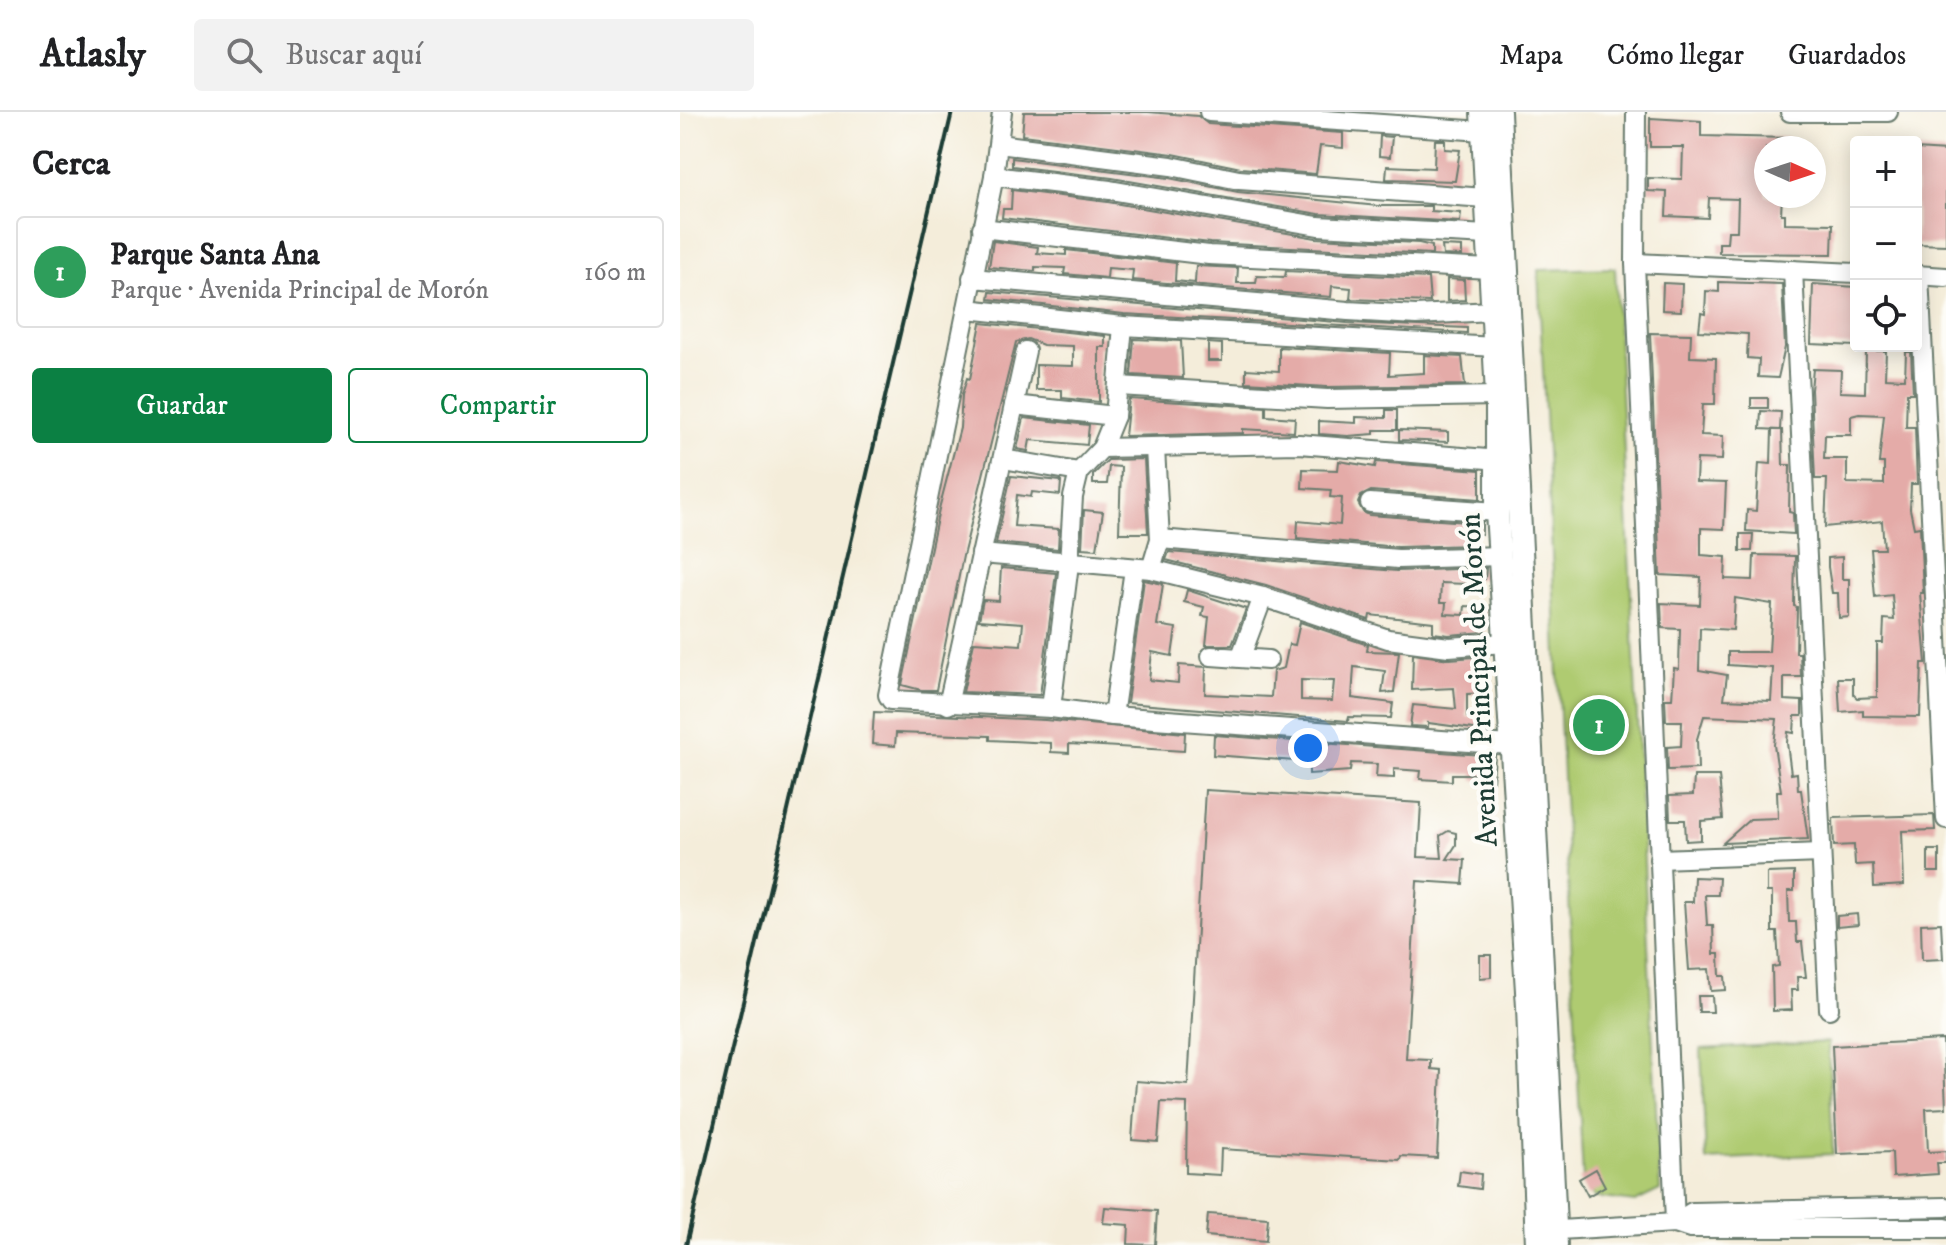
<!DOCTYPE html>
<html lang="es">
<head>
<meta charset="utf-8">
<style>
  body { margin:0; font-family:"IM FELL DW Pica",serif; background:#f2f2f2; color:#202124 }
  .controls { position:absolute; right:24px; top:24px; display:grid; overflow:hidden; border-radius:8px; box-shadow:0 4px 20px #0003 }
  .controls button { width:72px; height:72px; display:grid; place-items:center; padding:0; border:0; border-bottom:2px solid #e0e0e0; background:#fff; color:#202124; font:40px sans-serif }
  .compass { position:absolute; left:1074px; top:24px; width:72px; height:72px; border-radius:50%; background:#fff; box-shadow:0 4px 20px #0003; rotate:93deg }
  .you { position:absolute; left:628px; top:636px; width:28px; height:28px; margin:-20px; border:6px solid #fff; border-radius:50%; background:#1a73e8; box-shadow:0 0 0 12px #1a73e833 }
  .badge { display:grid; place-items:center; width:52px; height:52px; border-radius:50%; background:#0b8043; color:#fff; font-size:26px; font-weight:700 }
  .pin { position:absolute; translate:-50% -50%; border:4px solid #fff; box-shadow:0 2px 8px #0006 }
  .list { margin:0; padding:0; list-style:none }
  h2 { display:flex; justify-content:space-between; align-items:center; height:104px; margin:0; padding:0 32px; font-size:34px }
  h2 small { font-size:26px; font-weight:400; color:#757577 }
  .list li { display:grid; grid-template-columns:52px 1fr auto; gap:24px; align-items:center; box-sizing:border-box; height:112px; margin:0 16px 16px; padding:0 16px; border:2px solid #e0e0e0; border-radius:8px }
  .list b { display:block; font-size:30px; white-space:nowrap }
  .list p { margin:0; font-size:26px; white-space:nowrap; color:#757577 }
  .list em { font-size:26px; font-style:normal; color:#757577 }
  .actions { display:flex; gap:16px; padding:24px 32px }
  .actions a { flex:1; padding:18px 0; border:2px solid #0b8043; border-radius:8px; text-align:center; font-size:28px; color:#0b8043 }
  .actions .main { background:#0b8043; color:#fff }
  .icon { flex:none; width:44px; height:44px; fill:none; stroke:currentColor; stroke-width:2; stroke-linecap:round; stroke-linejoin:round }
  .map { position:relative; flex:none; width:1266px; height:1133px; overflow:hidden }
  header { display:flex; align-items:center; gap:48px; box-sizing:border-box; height:112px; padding:0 40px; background:#fff; border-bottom:2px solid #e0e0e0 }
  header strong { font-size:38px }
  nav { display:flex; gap:44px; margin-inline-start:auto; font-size:28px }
  .search { width:560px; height:72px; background:#f2f2f2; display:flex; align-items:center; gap:20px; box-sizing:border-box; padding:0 28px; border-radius:8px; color:#757577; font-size:30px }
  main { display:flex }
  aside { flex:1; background:#fff }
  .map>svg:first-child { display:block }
  .green { fill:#afcb71; stroke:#678452; stroke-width:2 }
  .building { fill:#e4aba8; fill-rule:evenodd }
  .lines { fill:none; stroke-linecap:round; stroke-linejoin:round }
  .minor-casing { stroke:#6a7b6e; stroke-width:22 }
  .major-casing { stroke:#6a7b6e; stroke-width:26 }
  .minor { stroke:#fff; stroke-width:18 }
  .major { stroke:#fff; stroke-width:22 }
  .rail { stroke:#1f3d34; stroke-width:4 }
  .labels { text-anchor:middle; stroke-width:8; stroke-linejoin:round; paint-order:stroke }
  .street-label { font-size:30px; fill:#1f3d34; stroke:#fdfcf7 }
</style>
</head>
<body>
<header>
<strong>Atlasly</strong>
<div class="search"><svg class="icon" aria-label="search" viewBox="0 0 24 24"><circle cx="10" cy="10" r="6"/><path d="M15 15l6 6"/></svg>Buscar aquí</div>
<nav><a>Mapa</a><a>Cómo llegar</a><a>Guardados</a></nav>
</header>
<main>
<aside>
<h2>Cerca<small></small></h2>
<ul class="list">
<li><span class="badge" style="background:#2e9e5b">1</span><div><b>Parque Santa Ana</b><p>Parque · Avenida Principal de Morón</p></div><em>160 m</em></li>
</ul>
<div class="actions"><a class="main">Guardar</a><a>Compartir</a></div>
</aside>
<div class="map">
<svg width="1266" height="1133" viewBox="0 0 1266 1133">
  <rect width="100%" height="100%" fill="#fdfcf7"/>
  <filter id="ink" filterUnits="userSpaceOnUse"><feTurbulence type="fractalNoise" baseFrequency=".0125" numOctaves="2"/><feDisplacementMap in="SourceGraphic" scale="16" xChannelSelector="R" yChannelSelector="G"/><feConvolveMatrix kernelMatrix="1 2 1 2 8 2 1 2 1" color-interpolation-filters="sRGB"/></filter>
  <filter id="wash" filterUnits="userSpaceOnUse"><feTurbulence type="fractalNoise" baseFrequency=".006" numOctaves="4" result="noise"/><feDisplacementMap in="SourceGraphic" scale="32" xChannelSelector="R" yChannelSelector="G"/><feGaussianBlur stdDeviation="1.8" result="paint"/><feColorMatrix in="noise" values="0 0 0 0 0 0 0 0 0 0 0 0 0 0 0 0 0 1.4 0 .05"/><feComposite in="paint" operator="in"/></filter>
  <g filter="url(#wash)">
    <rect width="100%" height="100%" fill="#f4edda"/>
    <!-- green -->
    <g class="green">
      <polygon points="935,156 980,1078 955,1090 914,1085 903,1068 858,158"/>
      <polygon points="1148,930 1153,1042 1026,1048 1021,937"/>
    </g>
    <g id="blocks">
      <!-- building -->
      <g class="building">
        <polygon points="344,0 468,0 518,4 528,12 663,21 663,36 640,34 636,62 561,56 493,42 342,23"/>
        <polygon points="970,6 1021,9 1021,24 1111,26 1111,36 1086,36 1086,84 1102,84 1101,102 1105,102 1105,111 1153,112 1152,142 1039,141 1039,131 1047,131 1048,119 1057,119 1058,87 1029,86 1028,106 986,104 987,80 968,79 968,66 1002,67 1003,35 970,35"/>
        <polygon points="700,24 712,25 710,45 699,44"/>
        <polygon points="755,28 765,28 765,37 780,38 775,69 706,67 707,54 754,56"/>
        <polygon points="1236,37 1266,39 1266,133 1236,132"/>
        <polygon points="332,46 489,66 558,80 698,94 751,94 751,99 781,101 780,110 639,102 432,66 332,54"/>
        <polygon points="332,78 428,90 636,126 739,131 752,134 752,142 530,131 322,106 323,97 331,97"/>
        <polygon points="313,129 358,135 357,141 386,143 386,138 496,151 495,169 515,171 516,154 558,156 557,171 576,171 577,164 605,165 606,159 748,166 750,190 670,187 671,176 652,174 651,185 452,168 453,158 428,156 427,166 384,162 385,156 355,155 355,159 309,155"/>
        <polygon points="762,134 782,135 782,144 763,143"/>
        <polygon points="767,167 784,168 785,188 767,189"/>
        <polygon points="1039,170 1102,172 1105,235 1098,266 1078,265 1079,247 1067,246 1068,222 1019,219 1021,201 1025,202 1026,179 1039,180"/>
        <polygon points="983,171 1002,172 1001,199 982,198"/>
        <polygon points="1133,172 1176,175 1176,234 1131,232"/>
        <polygon points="310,180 667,211 787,216 787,221 444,202 309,187"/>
        <polygon points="301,211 425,224 425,235 419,235 419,290 382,286 382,278 356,278 356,253 393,254 393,234 363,233 348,227 336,230 283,444 256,578 241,578 222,573 259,397 280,316 282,283 287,266 290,267"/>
        <path d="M970 221 1011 222 1010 245 1036 246 1035 292H1023L1021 323 1043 324 1042 348 1017 347 1016 370 1046 371 1044 417 1021 416V443L1046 445 1045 467 1073 468 1074 443 1115 444 1114 494 1117 495 1116 541H1120L1121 565H1104V588L1122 589V604H1115L1114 621 1108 620 1107 631 1111 662 1117 661 1118 678H1121L1128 727 1043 731 1070 707 1098 706 1097 679H1101L1094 633 1097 607 1024 604 1017 627 1018 657 988 658 987 635 1001 634 1002 609H986L985 587H992L994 556 999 557 1000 517 982 516 981 491 1020 493 1021 465 980 463ZM1055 486 1092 492 1089 540H1048V553L1093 556 1091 589 1044 587 1047 563 1019 558 1020 516 1053 518Z"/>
        <polygon points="454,227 501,229 503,266 451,263"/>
        <polygon points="528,231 542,232 542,249 528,249"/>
        <polygon points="599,235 710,241 709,263 744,261 744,243 782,245 785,273 647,275 566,270 566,257 599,259"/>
        <path d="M1186 239H1206L1205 266 1225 267 1226 240H1231L1233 281H1227L1226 315H1235L1237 372H1231L1230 397 1234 416 1240 415 1243 481H1240L1246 551H1242L1240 605 1183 604V598L1160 600 1158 566H1173V582L1177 586 1197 585V531H1203L1204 507 1214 508 1212 483 1195 485 1191 437H1204L1202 409 1145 415 1147 367H1135L1131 278 1133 257 1161 258 1160 280 1185 281ZM1179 302 1204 303 1199 351H1204V372L1167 371V347H1144L1145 323H1171V304Z"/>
        <rect x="1071" y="286" width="17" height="10"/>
        <polygon points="449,287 586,295 586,304 615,306 614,320 563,317 563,321 445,324"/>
        <polygon points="706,298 717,298 717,318 694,318 694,322 668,324 639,322 639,309 676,311 676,305 706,306"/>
        <polygon points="1081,299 1101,300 1100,318 1080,317"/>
        <polygon points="344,306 409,313 407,333 350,328 348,339 337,337"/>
        <polygon points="719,318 768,320 768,330 719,328"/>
        <polygon points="1092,318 1102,318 1103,353 1110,353 1109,400 1113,401 1114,422 1066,419 1067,398 1076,399 1079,351 1091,352"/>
        <polygon points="464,347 468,421 439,421 441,355 429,354 427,372 413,372 413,363 428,348"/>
        <polygon points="659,349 695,355 696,350 800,358 800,387 691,379 681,384 678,391 683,400 689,403 802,411 802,422 796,422 796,433 718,435 617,426 618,409 660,413 662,386 650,385 651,378 622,376 623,357 658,358"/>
        <polygon points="331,364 381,369 380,383 352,380 351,385 337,383 334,414 379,417 378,437 316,431"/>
        <polygon points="404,398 423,400 417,437 402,436"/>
        <polygon points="1060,422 1073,422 1072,439 1060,439"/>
        <polygon points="489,440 717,459 806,456 805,467 788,467 787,472 761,471 760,491 766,491 765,502 784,503 785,494 804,495 805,520 769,523 753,521 753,510 690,503 689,508 586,473 486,448"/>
        <polygon points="1162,445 1162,467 1169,467 1169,505 1159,506 1158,481 1152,481 1148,455 1148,446"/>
        <polygon points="321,456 376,461 360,583 283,580 294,530 341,533 343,511 299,508 303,488 319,489"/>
        <path d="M464 468 483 472 477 513 496 516 492 544 472 540 469 568 498 571 499 553 526 555 525 582 591 585 593 559 604 556 609 532 615 533 620 510 688 533 687 539 719 540 714 580 702 581 705 559 674 555 672 586 713 591 711 606 669 605 668 609 447 591ZM621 568 654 569 652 589 621 588Z"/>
        <polygon points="507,478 566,497 552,533 526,533 529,505 522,504 524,495 504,490"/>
        <polygon points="733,542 770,547 807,544 809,581 787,582 787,605 809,604 809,619 748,611 748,615 730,614 733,593 776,597 774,576 732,578"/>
        <polygon points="194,600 365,608 505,621 504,639 389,632 389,641 371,640 371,631 310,628 310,624 216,621 215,634 192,632"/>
        <polygon points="534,623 815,644 813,669 793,668 793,662 772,662 772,669 740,667 741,659 714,657 714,666 696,665 697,652 671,651 670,659 629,662 629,650 533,643"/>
        <polygon points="1014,664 1039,664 1043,707 1021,709 1021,728 1006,729 1005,708 990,708 989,684 1013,683"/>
        <polygon points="525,678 741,691 738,745 762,746 760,724 768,719 776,721 776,733 767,747 785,748 783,772 737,769 726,947 751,948 751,957 761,958 757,1046 721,1044 720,1048 541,1037 540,1063 506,1061 507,991 481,990 478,1030 452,1028 456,969 508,973"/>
        <polygon points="1254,703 1255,718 1222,719 1224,773 1194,775 1193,752 1175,753 1174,733 1154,734 1153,706"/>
        <rect x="1248" y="738" width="11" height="22"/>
        <polygon points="1114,760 1114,779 1108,779 1109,810 1116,810 1117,830 1122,830 1126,865 1117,865 1118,878 1111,878 1112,898 1093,899 1092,855 1099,854 1097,820 1092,820 1092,780 1087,780 1087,761"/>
        <polygon points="1014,765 1039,766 1038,783 1025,783 1027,813 1033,813 1034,842 1039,842 1040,864 1045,864 1046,878 1031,879 1029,857 1009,858 1004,790 1013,790"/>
        <polygon points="1177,802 1178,813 1157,815 1157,804"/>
        <polygon points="1261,811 1263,847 1242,848 1241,812"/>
        <polygon points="800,843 811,843 811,865 800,866"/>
        <polygon points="1018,884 1032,884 1033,900 1019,900"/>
        <polygon points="1263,928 1266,996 1246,997 1248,1040 1266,1039 1266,1051 1257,1051 1258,1062 1213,1065 1212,1040 1157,1042 1152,934"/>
        <polygon points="916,1057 925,1074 908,1084 899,1067"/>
        <polygon points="780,1059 801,1062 800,1077 778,1074"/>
        <polygon points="425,1095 477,1099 475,1133 448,1132 449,1113 423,1111"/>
        <polygon points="528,1102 588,1106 586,1129 526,1124"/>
      </g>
    </g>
  </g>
  <g filter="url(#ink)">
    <use href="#blocks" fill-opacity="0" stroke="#6a7b6e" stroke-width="2"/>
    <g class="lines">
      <!-- minor casing -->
      <g class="minor-casing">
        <g id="minor">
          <polyline points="322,0 314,64 208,583 211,588 371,596 433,604 830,633"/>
          <polyline points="529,0 803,19"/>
          <polyline points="956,0 955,151 995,1111"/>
          <polyline points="1110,0 1208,0"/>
          <polyline points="319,32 491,54 559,68 805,86"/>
          <polyline points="314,64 430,78 638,114 808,123"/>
          <polyline points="302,116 529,143 810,157"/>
          <polyline points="955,151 1176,161"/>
          <polyline points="1113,158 1149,897"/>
          <polyline points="1236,163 1266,165"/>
          <polyline points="1239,163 1266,707"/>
          <polyline points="292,166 668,199 736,203 812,199"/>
          <polyline points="287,197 443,214 815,235"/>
          <polyline points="439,274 647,287 817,284"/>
          <polyline points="334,293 435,304"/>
          <polyline points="422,336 619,332 820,348"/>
          <polyline points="323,347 399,360"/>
          <polyline points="690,391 817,400"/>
          <polyline points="480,427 718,447 821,444"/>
          <polyline points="301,442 471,457 583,485 708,527 769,535 825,531"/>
          <polyline points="471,457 480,427 475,336"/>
          <polyline points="531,544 588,548"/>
          <polyline points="561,544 583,485"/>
          <polyline points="268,593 346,239"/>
          <polyline points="371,596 389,452 393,385 399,360 422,336 435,304 443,214"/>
          <polyline points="433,604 454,457"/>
          <polyline points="979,747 1141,741"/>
          <polyline points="995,1111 1012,1100 1266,1095"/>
          <polyline points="863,1119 995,1111 1010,1116 1266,1116"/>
        </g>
      </g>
      <!-- major casing -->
      <g class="major-casing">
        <g id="major">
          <polyline points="802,0 817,284 817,400 848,895 857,1133"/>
          <polyline points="819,0 876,1133"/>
        </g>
      </g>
      <!-- minor -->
      <use href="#minor" class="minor"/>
      <!-- major -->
      <use href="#major" class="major"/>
      <!-- rail -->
      <polyline class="rail" points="6,1133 272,0"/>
    </g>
  </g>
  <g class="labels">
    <!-- street labels -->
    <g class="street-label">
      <text transform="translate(798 568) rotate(-93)" y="10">Avenida Principal de Morón</text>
    </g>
  </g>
</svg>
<div class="controls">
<button>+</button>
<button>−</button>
<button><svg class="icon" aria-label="locate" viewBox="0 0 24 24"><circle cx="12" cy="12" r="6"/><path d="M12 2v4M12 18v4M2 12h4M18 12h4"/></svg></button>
</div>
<svg class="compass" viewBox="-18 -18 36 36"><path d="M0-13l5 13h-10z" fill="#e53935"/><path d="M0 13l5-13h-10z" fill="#757577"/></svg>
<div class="you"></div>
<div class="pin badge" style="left:919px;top:613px;background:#2e9e5b">1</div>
</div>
</main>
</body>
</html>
